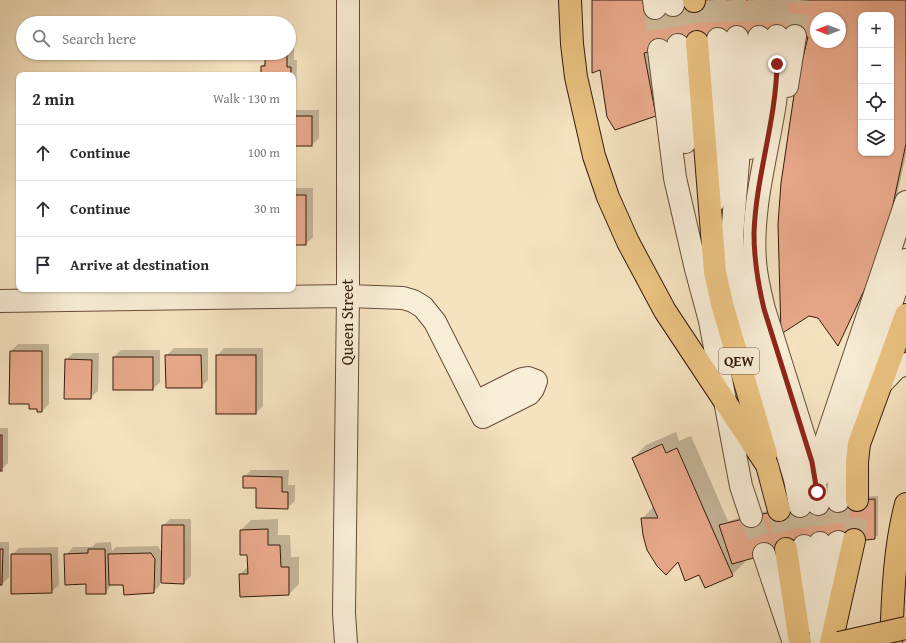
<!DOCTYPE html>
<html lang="en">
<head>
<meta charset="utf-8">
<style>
  body { margin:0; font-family:"Gentium Book Plus",serif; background:#f7f7f7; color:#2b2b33 }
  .controls { position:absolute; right:12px; top:12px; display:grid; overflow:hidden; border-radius:8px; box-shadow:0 1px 3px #0004 }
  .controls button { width:36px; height:36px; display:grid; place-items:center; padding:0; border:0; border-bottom:1px solid #e1e1e2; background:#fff; color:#2b2b33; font:20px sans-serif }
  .compass { position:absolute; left:810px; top:12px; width:36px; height:36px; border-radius:50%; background:#fff; box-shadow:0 1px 3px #0004; rotate:270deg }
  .stop { position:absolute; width:12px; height:12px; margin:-9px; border:3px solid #8f2418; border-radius:50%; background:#fff }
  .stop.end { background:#8f2418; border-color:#fff; box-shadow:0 1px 4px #0008 }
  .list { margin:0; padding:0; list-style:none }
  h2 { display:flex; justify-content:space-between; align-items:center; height:52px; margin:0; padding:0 16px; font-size:17px }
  h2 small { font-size:13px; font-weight:400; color:#7c7c81 }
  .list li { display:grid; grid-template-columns:26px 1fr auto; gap:12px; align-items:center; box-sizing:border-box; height:56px; padding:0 16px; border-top:1px solid #e1e1e2 }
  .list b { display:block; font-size:15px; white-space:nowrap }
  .list em { font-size:13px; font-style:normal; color:#7c7c81 }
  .icon { flex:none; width:22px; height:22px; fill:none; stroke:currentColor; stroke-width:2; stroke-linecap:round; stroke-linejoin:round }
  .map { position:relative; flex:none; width:906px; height:643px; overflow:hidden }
  .search { position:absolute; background:#fff; box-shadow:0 1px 3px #0004; left:16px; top:16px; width:280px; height:44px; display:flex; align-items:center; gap:10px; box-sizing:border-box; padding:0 14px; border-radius:22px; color:#7c7c81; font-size:15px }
  .panel { position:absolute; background:#fff; box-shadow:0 1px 3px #0004; left:16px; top:72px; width:280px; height:220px; border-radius:8px }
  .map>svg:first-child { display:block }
  .shadow { fill:#0003; fill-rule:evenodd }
  .building { fill:#eaaa8c; stroke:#351a0d; fill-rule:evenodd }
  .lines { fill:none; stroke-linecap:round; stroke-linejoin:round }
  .minor-tunnel { stroke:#cfbb9c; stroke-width:22; stroke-dasharray:22 11; stroke-linecap:butt }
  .highway-tunnel { stroke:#cfbb9c; stroke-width:22; stroke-dasharray:22 11; stroke-linecap:butt }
  .minor-casing { stroke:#654c3a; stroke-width:24 }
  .highway-casing { stroke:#351a0d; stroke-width:24 }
  .minor { stroke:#f8edd6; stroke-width:22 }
  .highway { stroke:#eac280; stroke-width:22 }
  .major-bridge-casing { stroke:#351a0d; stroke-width:24; stroke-linecap:butt }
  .major-bridge { stroke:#eac280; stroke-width:22 }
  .route { stroke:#8f2418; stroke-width:5 }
  .labels { text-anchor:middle; stroke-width:4; stroke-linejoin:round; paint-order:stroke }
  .shield { fill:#f8edd6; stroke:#705949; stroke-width:1 }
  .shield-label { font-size:15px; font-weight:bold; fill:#351a0d }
  .street-label { font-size:16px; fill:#351a0d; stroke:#f8edd6 }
</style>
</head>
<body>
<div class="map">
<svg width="906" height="643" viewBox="0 0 906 643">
  <rect width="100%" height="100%" fill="#f5e3c0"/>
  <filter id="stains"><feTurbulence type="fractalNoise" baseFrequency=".005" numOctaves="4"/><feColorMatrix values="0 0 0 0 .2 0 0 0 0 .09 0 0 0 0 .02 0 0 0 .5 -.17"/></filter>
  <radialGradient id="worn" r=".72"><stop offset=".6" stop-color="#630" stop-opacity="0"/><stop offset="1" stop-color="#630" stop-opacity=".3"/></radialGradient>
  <!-- shadow -->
  <g class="shadow">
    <path d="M593 0H906V155L895 205 880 259 838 345 809 36 647 51 659 112 655 115ZM861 15H891V153H861ZM816 18H840V42H816Z"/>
    <polygon points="289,48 294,48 294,60 297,60 296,97 293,100 293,75 262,75 262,66 266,62 266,56 268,53 289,53"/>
    <polygon points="293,110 319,110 319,138 312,145 293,145"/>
    <polygon points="293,188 313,188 313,237 306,244 293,244"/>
    <polygon points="18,344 49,344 49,404 42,411 30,403 11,351"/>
    <polygon points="174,348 208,348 208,380 201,387 166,356"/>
    <polygon points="224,348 263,348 263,406 256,413 217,356"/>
    <polygon points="121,350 160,350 160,382 153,389 114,357"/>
    <polygon points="73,353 99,353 98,391 90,398 66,360"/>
    <polygon points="0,428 8,428 8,463 1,470"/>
    <polygon points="676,432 679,441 691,436 728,521 783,507 842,498 878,496 878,535 874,538 786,548 744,559 745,562 732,575 699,573 678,561 642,519 654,506 633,458 646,445"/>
    <polygon points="251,470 289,470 288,485 295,485 295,501 287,508 258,487 244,477"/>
    <polygon points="170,519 191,519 191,576 183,583 160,582 160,585 153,592 124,583 112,584 105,593 86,583 66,555 73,547 92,547 96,543 111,542 112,551 116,547 158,546 162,553 163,526"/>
    <polygon points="278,519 278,535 290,535 291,557 299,557 299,584 289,594 240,574 249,566 248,554 241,530 251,520"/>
    <polygon points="0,542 9,542 9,577 2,584 0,584"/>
    <polygon points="58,547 59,585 51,592 12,555 19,548"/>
  </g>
  <!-- building -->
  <g class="building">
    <path d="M592 0H644V11L699 0H906V144L904 153 892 209 877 263 838 346 818 318 809 316 781 334 778 224 781 183 794 95 808 37H737L678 45 644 53 656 116 615 130 607 117 600 70 592 73ZM861 15H891V153H861ZM816 18H840V42H816Z"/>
    <polygon points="265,55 287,55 287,67 291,67 291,75 261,75 261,66 265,66"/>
    <rect x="293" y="116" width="19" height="30"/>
    <rect x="293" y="195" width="13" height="50"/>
    <polygon points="10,351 42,351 42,412 37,412 37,409 29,409 29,404 9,404"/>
    <polygon points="165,355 201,355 202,388 166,388"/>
    <rect x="216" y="355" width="40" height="59"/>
    <rect x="113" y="357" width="40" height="33"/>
    <polygon points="65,359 92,360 91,399 64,399"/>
    <rect x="0" y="435" width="2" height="36"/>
    <polygon points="662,444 666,453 677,448 733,576 705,588 699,575 685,581 678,562 666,575 657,566 647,550 643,535 641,518 658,518 632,458"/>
    <polygon points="243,476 282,477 282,492 288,492 288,509 256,508 256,488 243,488"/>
    <polygon points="875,499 875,539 786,549 732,564 719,525 779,510 838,501"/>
    <polygon points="162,525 184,525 184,584 161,583"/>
    <polygon points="268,529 268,545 280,545 281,567 289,567 289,595 240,597 239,574 248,574 247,555 240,555 240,530"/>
    <polygon points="0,549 3,549 2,585 0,585"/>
    <polygon points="88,549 105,549 106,594 86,594 86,584 65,585 64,554 88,553"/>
    <polygon points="151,553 155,559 154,593 124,595 123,585 109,585 108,554"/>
    <polygon points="11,554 51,554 52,593 11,594"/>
  </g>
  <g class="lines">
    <!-- minor-tunnel -->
    <g class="minor-tunnel">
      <polyline points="715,0 718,39"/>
      <polyline points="735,0 737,37"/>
      <polyline points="758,0 759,37"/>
      <polyline points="776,0 777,36"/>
      <polyline points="673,5 678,45"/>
      <polyline points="655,8 659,50"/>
      <polyline points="795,36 798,0"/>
      <polyline points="838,501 838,542"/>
      <polyline points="818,504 820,543"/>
      <polyline points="800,506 804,546"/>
      <polyline points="751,516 764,554"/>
    </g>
    <!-- highway-tunnel -->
    <g class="highway-tunnel">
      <polyline points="694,1 697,42"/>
      <polyline points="779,510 786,549"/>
      <polyline points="854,540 857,500"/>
    </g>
    <!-- minor casing -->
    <g class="minor-casing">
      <g id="minor">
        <polyline points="654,0 655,8"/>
        <polyline points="673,0 673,5"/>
        <path d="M777 36C777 58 778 81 775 103 767 155 751 208 755 261 756 277 760 293 764 309L812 462 818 504"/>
        <polyline points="737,37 741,125 732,236 735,277 795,479 800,506"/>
        <polyline points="678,45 685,142"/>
        <polyline points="659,50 675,178 696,269 710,321 741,486 751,516"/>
        <polyline points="787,86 795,36"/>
        <polyline points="749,148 759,99 759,37"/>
        <polyline points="714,201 722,146 723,117 718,39"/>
        <polyline points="0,301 348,296 403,298 413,301 423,307 435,322 483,417 529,394 533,389 536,381 528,378 522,379 476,402"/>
        <polyline points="880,385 896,368 906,364"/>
        <polyline points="818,477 822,452 906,202"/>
        <polyline points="838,501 839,464 844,441 906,260"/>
        <polyline points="820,543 821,643"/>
        <polyline points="804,546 804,623"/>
        <polyline points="764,554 794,643"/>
        <polyline points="832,605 838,542"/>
        <polyline points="346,643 344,613 348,296 348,0"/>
      </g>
    </g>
    <!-- highway casing -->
    <g class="highway-casing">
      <g id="highway">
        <polyline points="570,0 572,44 576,77 594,156 608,197 628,242 665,311 767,465 779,510"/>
        <polyline points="694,0 694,1"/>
        <polyline points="697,42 715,272 722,304 766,454"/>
        <polyline points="857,500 857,462 859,444 906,315"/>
        <polyline points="786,549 800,643"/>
        <polyline points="831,643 854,540"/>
        <path d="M891 643C893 596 894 550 906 504"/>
      </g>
    </g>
    <!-- minor -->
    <use href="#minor" class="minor"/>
    <!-- highway -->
    <use href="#highway" class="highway"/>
    <!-- major-bridge casing -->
    <g class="major-bridge-casing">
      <polyline id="major-bridge" points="839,643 906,628"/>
    </g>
    <!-- major-bridge -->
    <use href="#major-bridge" class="major-bridge"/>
  </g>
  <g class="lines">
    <!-- route -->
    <path class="route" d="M777 64C776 121 756 176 754 233 754 259 758 284 764 309L812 462 817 492"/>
  </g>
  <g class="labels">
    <!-- shield labels -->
    <rect class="shield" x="719" y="348" width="40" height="26" rx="3"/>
    <g class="shield-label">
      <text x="739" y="366">QEW</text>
    </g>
    <!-- street labels -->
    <g class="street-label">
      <text transform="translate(347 322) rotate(-90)" y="6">Queen Street</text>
    </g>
  </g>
  <rect width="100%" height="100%" filter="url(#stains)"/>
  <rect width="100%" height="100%" fill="url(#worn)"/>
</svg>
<div class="controls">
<button>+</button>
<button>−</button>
<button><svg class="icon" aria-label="locate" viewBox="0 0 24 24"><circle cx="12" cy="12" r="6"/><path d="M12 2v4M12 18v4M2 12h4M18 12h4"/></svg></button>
<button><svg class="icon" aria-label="layers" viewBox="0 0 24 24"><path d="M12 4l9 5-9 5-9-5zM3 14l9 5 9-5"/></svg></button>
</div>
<svg class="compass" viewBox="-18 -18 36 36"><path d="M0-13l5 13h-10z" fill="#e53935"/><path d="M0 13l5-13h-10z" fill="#7c7c81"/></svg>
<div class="stop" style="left:817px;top:492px"></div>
<div class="stop end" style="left:777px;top:64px"></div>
<div class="search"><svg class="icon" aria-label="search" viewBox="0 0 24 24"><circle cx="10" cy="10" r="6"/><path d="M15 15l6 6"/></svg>Search here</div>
<section class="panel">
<h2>2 min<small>Walk · 130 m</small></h2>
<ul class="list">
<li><svg class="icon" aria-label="ahead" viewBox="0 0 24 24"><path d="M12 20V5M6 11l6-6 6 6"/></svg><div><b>Continue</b></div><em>100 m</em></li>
<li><svg class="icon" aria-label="ahead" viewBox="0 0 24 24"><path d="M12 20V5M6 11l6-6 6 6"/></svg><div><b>Continue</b></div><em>30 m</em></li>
<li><svg class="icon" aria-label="arrive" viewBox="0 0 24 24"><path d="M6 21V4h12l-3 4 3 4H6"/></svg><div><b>Arrive at destination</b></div></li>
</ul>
</section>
</div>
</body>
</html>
